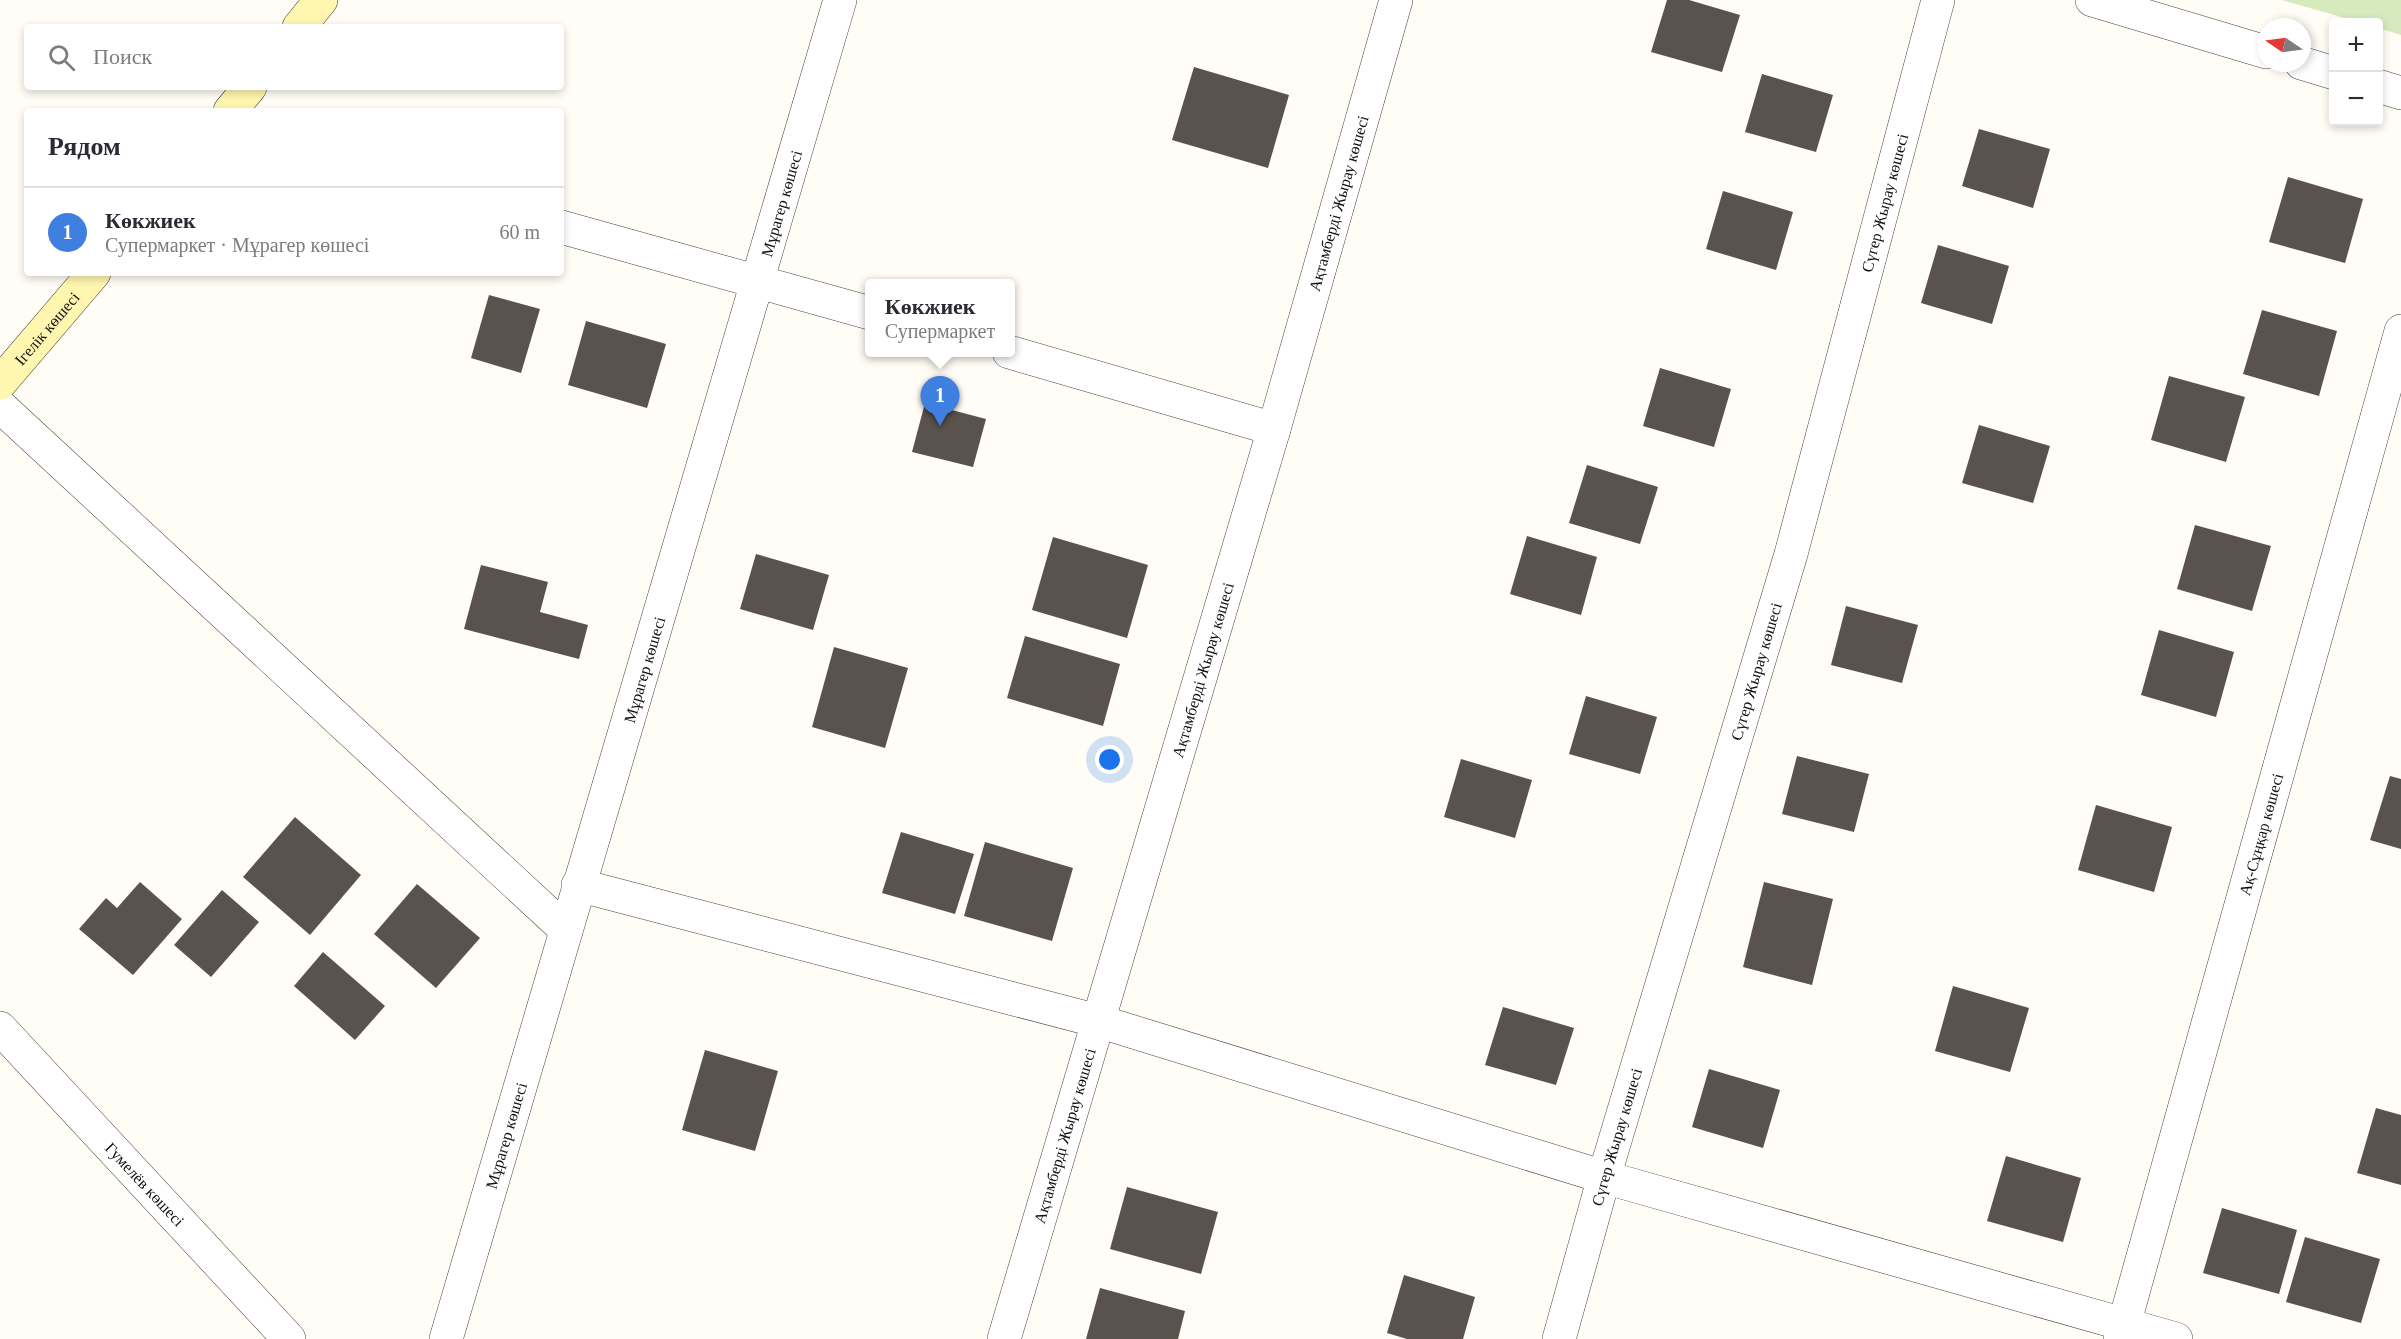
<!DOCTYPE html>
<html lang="ru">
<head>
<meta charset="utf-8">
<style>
  body { margin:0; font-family:"Times New Roman",serif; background:#f7f7f7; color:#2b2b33 }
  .controls { position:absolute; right:18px; top:18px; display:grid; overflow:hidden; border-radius:6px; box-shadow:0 3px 9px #0003 }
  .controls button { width:54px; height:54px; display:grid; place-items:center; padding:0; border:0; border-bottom:2px solid #e1e1e2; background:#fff; color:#2b2b33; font:30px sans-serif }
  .compass { position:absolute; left:2257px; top:18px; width:54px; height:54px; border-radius:50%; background:#fff; box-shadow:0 3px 9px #0003; rotate:283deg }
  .you { position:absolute; left:1110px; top:760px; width:21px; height:21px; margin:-15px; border:4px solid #fff; border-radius:50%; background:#1a73e8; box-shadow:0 0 0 9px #1a73e833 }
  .badge { display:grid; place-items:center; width:39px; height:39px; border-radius:50%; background:#c4262e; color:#fff; font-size:20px; font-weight:700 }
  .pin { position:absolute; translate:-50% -50px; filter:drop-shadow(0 2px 3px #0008) }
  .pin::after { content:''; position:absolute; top:32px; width:21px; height:18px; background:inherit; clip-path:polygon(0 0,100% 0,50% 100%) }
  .popup { position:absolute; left:865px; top:279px; width:150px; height:78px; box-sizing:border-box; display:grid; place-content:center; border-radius:6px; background:#fff; filter:drop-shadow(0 2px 4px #0005); font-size:20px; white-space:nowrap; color:#7c7c81 }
  .popup b { font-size:22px; color:#2b2b33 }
  .popup::after { content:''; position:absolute; left:50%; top:100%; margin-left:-12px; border:12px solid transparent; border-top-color:#fff }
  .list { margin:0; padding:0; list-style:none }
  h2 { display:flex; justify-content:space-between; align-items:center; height:78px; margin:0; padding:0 24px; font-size:26px }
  h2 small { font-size:20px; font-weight:400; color:#7c7c81 }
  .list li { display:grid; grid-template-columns:39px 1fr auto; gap:18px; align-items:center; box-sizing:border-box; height:90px; padding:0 24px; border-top:2px solid #e1e1e2 }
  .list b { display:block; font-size:22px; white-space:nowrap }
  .list p { margin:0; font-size:20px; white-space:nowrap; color:#7c7c81 }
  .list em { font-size:20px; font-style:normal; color:#7c7c81 }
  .icon { flex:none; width:33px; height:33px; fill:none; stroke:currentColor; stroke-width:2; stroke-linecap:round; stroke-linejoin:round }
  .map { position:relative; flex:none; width:2401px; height:1339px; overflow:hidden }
  .search { position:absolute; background:#fff; box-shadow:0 3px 9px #0003; left:24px; top:24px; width:540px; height:66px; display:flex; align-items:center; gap:15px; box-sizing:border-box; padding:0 21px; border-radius:6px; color:#7c7c81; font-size:22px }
  .panel { position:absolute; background:#fff; box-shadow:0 3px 9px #0003; left:24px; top:108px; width:540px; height:168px; border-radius:6px }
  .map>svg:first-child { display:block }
  .green { fill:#d5ebbd }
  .building { fill:#5a524d }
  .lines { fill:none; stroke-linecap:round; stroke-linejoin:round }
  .minor-casing { stroke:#444; stroke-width:34 }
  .secondary-casing { stroke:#333; stroke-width:34 }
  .minor { stroke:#fff; stroke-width:33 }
  .secondary { stroke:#fff6b0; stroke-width:33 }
  .labels { text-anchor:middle; stroke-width:6; stroke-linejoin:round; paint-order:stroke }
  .street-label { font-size:16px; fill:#111; stroke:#fff }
</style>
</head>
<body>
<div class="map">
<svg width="2401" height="1339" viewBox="0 0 2401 1339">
  <rect width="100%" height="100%" fill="#fffdf5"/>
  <!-- green -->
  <polygon class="green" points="2282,0 2401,0 2401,35 2379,28 2378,22 2359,22"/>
  <!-- building -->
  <g class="building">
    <polygon points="1667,0 1689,0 1740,15 1722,72 1651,52"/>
    <polygon points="1194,67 1289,95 1268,168 1172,140"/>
    <polygon points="1762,74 1833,95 1816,152 1745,132"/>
    <polygon points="1979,129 2050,149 2033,208 1962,186"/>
    <polygon points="2288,177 2363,199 2345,263 2269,242"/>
    <polygon points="1723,191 1793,212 1776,270 1706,249"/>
    <polygon points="1938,245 2009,266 1992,324 1921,303"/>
    <polygon points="489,295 540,309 521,373 471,358"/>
    <polygon points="2262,310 2337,331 2319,396 2243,374"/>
    <polygon points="586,321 666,344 647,408 568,385"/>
    <polygon points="1660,368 1731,389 1714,447 1643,426"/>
    <polygon points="2169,376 2245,397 2226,462 2151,440"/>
    <polygon points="925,403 986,419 973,467 912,452"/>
    <polygon points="1979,425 2050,446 2033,503 1962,483"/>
    <polygon points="1587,465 1658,487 1640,544 1569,523"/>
    <polygon points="2195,525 2271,546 2252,611 2177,589"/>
    <polygon points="1527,536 1597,557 1581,615 1510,594"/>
    <polygon points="1053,537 1148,565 1127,638 1032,610"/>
    <polygon points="756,554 829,575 813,630 740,609"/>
    <polygon points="481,565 548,582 540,612 588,625 579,659 464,629"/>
    <polygon points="1846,606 1918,625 1902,683 1831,665"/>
    <polygon points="2159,630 2234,652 2216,717 2141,695"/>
    <polygon points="1025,636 1120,664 1103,726 1007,698"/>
    <polygon points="834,647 908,668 885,748 812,727"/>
    <polygon points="1586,696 1657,717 1640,774 1569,754"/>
    <polygon points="1797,756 1869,774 1854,832 1782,814"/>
    <polygon points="1461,759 1532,780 1515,838 1444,817"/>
    <polygon points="2390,776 2401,779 2401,849 2370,840"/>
    <polygon points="2096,805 2172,827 2154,892 2078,870"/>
    <polygon points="295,817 361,875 310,935 243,877"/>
    <polygon points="901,832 974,854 955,914 882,893"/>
    <polygon points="985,842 1073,868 1052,941 964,916"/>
    <polygon points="140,882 182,919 133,975 79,929 106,898 117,908"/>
    <polygon points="1764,882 1833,899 1812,985 1743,967"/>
    <polygon points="417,884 480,938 436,988 374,934"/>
    <polygon points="222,890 259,922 211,977 174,945"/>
    <polygon points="323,952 385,1006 355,1040 294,986"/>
    <polygon points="1953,986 2029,1008 2010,1072 1935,1051"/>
    <polygon points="1503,1007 1574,1028 1556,1085 1485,1065"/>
    <polygon points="705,1050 778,1071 755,1151 682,1130"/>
    <polygon points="1709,1069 1780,1090 1763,1148 1692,1127"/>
    <polygon points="2376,1108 2401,1115 2401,1185 2357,1173"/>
    <polygon points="2006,1156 2081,1178 2063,1242 1987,1221"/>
    <polygon points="1127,1187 1218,1212 1201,1274 1110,1249"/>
    <polygon points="2222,1208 2297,1230 2279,1294 2203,1273"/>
    <polygon points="2305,1237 2380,1259 2361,1323 2286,1302"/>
    <polygon points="1404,1275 1475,1297 1463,1339 1407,1339 1387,1333"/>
    <polygon points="1100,1288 1185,1311 1178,1339 1086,1339"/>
  </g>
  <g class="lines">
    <!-- minor casing -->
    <g class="minor-casing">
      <g id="minor">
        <polyline points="2092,0 2266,52"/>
        <polyline points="2301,63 2334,73"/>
        <polyline points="2378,86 2401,93"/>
        <polyline points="561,227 870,313"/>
        <polyline points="1009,352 1274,429"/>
        <polyline points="0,406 566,930"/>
        <polyline points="578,885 1098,1021 1604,1177 2176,1339"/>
        <path id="s1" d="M0 1028 289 1339"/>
        <path id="s2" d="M446 1339C577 892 712 447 840 0"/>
        <path id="s3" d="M1004 1339 1274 429 1396 0"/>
        <path id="s4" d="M1559 1339 1604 1177 1791 554 1938 0"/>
        <path id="s5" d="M2120 1339 2401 331"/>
      </g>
    </g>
    <!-- secondary casing -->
    <g class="secondary-casing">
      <g id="secondary">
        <polyline points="299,27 321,0"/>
        <polyline points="230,111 250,87"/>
        <path id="s6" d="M0 383 94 273"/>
      </g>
    </g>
    <!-- minor -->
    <use href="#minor" class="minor"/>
    <!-- secondary -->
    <use href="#secondary" class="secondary"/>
  </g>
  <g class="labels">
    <!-- street labels -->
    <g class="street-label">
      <text dy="6" stroke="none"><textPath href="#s4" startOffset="1182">Сүгер Жырау көшесі</textPath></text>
      <text dy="6" stroke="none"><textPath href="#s2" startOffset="1184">Мұрагер көшесі</textPath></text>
      <text dy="6" stroke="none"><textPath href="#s3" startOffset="1184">Ақтамберді Жырау көшесі</textPath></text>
      <text dy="6" stroke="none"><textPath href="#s6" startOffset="72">Ігелік көшесі</textPath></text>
      <text dy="6" stroke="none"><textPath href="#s2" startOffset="698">Мұрагер көшесі</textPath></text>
      <text dy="6" stroke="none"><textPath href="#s3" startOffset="698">Ақтамберді Жырау көшесі</textPath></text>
      <text dy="6" stroke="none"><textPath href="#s4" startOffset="696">Сүгер Жырау көшесі</textPath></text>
      <text dy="6" stroke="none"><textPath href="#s5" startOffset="524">Ақ-Сұңқар көшесі</textPath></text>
      <text dy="6" stroke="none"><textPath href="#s2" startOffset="212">Мұрагер көшесі</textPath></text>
      <text dy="6" stroke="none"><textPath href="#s3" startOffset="212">Ақтамберді Жырау көшесі</textPath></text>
      <text dy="6" stroke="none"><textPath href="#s4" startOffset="210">Сүгер Жырау көшесі</textPath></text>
      <text dy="6" stroke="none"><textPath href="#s1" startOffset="213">Гумелёв көшесі</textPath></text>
    </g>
  </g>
</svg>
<div class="controls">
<button>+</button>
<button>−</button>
</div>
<svg class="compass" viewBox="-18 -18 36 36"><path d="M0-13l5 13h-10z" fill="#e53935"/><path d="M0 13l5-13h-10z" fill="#7c7c81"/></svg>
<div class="you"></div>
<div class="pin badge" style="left:940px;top:426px;background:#3f7fe0">1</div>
<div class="popup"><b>Көкжиек</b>Супермаркет</div>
<div class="search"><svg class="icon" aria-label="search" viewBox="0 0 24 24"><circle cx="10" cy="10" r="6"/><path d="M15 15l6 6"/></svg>Поиск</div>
<section class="panel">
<h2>Рядом<small></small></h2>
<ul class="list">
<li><span class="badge" style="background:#3f7fe0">1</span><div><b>Көкжиек</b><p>Супермаркет · Мұрагер көшесі</p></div><em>60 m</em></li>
</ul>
</section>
</div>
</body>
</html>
